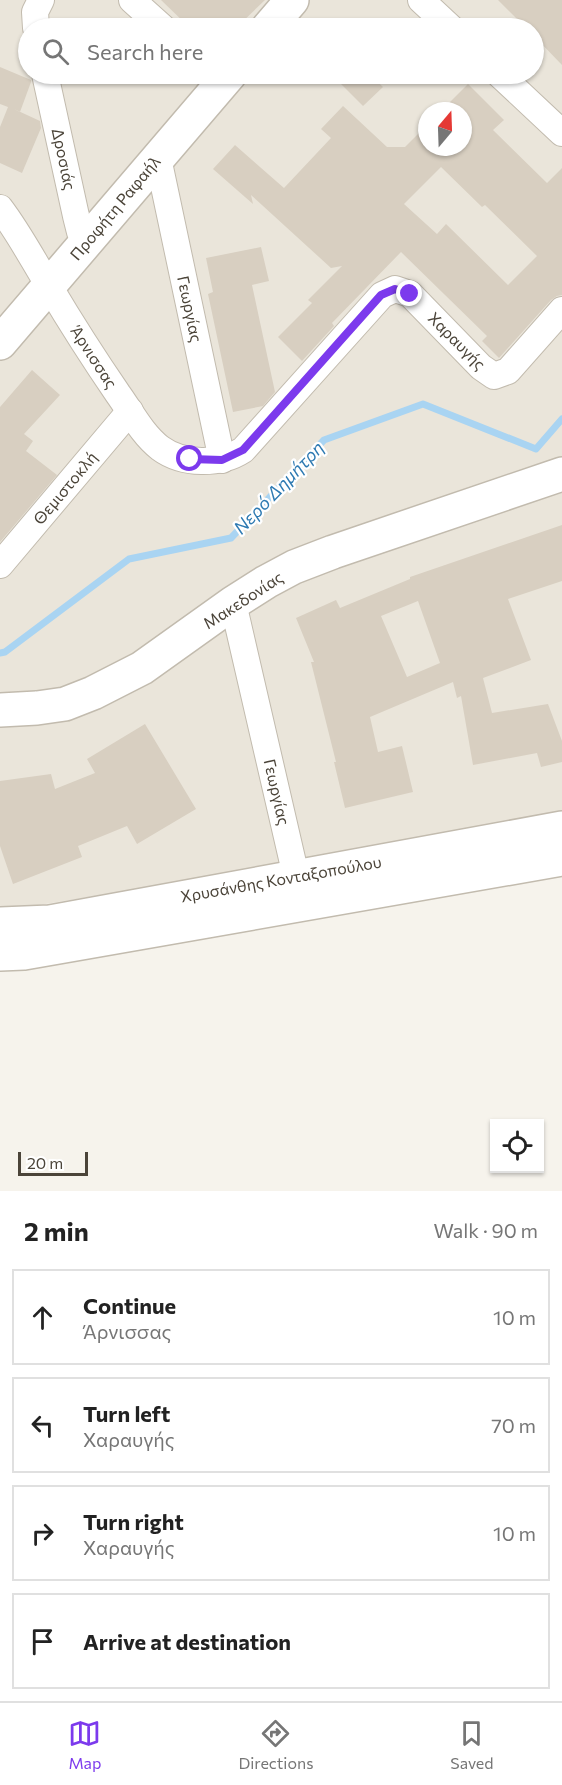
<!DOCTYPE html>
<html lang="en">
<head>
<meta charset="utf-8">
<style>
  body { margin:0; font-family:Commissioner,sans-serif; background:#f6f6f6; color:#222 }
  .controls { position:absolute; right:18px; bottom:18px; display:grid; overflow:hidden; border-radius:0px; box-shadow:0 2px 4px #0004 }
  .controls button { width:54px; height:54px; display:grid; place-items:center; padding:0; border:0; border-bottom:2px solid #e0e0e0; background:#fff; color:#222; font:30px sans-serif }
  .compass { position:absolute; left:418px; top:102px; width:54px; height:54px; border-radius:50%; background:#fff; box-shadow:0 2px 4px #0004; rotate:19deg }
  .scale { position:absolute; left:18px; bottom:15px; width:70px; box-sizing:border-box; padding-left:6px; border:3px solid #4b4439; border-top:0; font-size:16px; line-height:21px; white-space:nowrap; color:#4b4439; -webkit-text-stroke:4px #fff; paint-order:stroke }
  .stop { position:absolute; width:18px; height:18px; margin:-14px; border:4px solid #7c3aed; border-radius:50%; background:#fff }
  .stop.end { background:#7c3aed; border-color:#fff; box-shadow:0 2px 6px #0008 }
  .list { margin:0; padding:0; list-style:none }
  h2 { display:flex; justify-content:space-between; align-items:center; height:78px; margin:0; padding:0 24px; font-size:26px }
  h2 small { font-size:20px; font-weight:400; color:#767676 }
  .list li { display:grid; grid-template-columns:39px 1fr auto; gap:18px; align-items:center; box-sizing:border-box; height:96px; margin:0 12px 12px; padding:0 12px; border:2px solid #e0e0e0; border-radius:0px }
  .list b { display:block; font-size:22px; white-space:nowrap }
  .list p { margin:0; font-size:20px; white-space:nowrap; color:#767676 }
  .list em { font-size:20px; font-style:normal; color:#767676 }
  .icon { flex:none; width:33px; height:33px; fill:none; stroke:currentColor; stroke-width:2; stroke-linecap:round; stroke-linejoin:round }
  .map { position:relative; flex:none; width:562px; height:1191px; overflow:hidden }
  .search { position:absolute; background:#fff; box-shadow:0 2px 4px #0004; left:18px; right:18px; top:18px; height:66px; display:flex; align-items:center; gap:15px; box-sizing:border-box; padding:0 21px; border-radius:33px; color:#767676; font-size:22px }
  .sheet { height:510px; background:#fff }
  nav { display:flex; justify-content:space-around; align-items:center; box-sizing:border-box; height:84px; border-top:2px solid #e0e0e0; background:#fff; font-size:16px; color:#767676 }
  nav a { display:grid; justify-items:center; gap:3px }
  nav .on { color:#7c3aed }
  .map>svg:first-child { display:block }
  .residential { fill:#eae5da; fill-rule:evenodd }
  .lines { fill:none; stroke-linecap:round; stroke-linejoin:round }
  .stream { stroke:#a9d4f2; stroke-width:7 }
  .building { fill:#d8cfc1; fill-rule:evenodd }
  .minor-casing { stroke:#c2bbae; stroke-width:28 }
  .tertiary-casing { stroke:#c2bbae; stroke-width:36 }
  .minor { stroke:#fff; stroke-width:26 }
  .tertiary { stroke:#fff; stroke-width:33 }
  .route { stroke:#7c3aed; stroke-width:8 }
  .labels { text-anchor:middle; stroke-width:4.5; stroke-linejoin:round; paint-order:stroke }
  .street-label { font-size:16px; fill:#4b4439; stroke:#fff }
  .water-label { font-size:18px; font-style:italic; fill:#2e7ab2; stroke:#fff }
</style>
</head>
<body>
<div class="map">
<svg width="562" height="1191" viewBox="0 0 562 1191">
  <rect width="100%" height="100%" fill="#f6f3ec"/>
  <!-- residential -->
  <path class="residential" d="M0 0H562V815L168 884 27 907 0 910ZM28 28H534V74H28ZM427 111H463V147H427Z"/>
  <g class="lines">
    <!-- stream -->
    <polyline class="stream" points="0,653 5,652 129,559 231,538 324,440 423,404 536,449 562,419"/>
  </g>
  <!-- building -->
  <g class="building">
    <polygon points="161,0 265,0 236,28 190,28"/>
    <polygon points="498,0 562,0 562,65 534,36 534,28 526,28"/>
    <polygon points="0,67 31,80 31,82 20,112 14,109 40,121 41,128 22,173 0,163 0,127 8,107 0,104"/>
    <polygon points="331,74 369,74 383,87 363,106"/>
    <path d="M468 84 504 120 493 130 547 183 562 168V295L557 296 551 300 499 358 482 341 487 336 401 252 332 323 334 326 302 361 278 337 312 303 308 300 342 266 331 268 251 195 253 204 213 169 235 145 284 188 331 138 321 129 343 106 387 147H405L427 125V147H463V111H441ZM441 167 482 207 485 205 537 256 508 285 446 224 437 234 404 204Z"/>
    <polygon points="261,247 269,281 252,285 275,392 263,406 233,412 208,294 213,292 206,258"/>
    <polygon points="32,370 60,395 24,434 33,441 26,451 57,475 0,542 0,407"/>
    <path d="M562 525V581L508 599 531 660 483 678 492 713 548 704 562 741V762L541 767 537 753 473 765 461 696 457 698 453 682 370 717 378 752 402 746 413 792 345 808 334 762H336L311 662H314L296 618 336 600 340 608 410 579V577ZM418 601 440 663 407 677 381 616Z"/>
    <polygon points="145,724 196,809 137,844 127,826 78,846 82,857 13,884 0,846 0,781 51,774 55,789 95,773 87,759"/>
  </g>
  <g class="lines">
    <!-- minor casing -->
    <g class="minor-casing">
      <g id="minor">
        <polyline points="132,0 163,28"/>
        <polyline points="421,0 451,28"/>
        <polyline points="36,28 35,12 41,0"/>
        <polyline points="45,74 76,216 80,232 86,243"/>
        <polyline points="499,74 562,133"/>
        <polyline points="158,158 222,460"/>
        <path d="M0 208C19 233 33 260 49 286 71 323 94 359 118 394 131 412 142 434 160 448 183 465 220 465 243 450L382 295 395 289 410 294 481 367 494 376 508 371 562 310"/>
        <polyline points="0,565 130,411"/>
        <polyline points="233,603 296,876"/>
      </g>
    </g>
    <!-- tertiary casing -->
    <g class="tertiary-casing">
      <g id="tertiary">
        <polyline points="268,28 292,0"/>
        <polyline points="0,343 230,74"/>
        <polyline points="0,710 37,708 65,704 93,693 142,668 233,603 266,582 294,567 333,552 562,474"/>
        <polyline points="0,924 50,922 562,828"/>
        <polyline points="0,954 24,953 562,859"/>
      </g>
    </g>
    <!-- minor -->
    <use href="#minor" class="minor"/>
    <!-- tertiary -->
    <use href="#tertiary" class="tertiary"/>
  </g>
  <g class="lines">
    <!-- route -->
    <polyline class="route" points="190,459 222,460 243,450 381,295 395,289 410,294"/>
  </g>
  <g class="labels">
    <!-- street labels -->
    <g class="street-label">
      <text transform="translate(64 159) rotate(78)" y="6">Δροσιάς</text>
      <text transform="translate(115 208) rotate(-50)" y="6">Προφήτη Ραφαήλ</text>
      <text transform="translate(190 309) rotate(78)" y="6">Γεωργίας</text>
      <text transform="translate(457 341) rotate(45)" y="6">Χαραυγής</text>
      <text transform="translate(94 357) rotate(57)" y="6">Άρνισσας</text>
      <text transform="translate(65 488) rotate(-50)" y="6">Θεμιστοκλή</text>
      <text transform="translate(243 600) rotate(-33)" y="6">Μακεδονίας</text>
      <text transform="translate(277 792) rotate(77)" y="6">Γεωργίας</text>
      <text transform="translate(281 879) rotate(-10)" y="6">Χρυσάνθης Κονταξοπούλου</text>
    </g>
    <!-- water labels -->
    <g class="water-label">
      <text transform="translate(279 488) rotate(-46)" y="6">Νερό Δημήτρη</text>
    </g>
  </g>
</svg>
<div class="controls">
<button><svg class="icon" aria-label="locate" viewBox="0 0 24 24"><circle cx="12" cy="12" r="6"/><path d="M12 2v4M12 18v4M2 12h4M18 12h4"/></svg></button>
</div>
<svg class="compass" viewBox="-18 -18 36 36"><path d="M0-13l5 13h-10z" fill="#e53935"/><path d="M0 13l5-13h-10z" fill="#767676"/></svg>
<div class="scale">20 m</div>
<div class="stop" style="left:190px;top:459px"></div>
<div class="stop end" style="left:410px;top:294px"></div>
<div class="search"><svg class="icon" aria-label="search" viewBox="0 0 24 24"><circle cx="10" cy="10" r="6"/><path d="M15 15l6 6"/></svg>Search here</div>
</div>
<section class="sheet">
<h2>2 min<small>Walk · 90 m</small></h2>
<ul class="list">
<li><svg class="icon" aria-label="ahead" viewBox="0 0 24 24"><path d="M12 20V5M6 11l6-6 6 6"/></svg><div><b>Continue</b><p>Άρνισσας</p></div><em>10 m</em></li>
<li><svg class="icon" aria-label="left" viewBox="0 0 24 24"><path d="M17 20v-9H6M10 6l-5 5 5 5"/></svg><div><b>Turn left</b><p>Χαραυγής</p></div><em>70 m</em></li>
<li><svg class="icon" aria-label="right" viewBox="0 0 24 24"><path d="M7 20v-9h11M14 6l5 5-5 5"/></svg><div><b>Turn right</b><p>Χαραυγής</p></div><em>10 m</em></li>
<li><svg class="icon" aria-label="arrive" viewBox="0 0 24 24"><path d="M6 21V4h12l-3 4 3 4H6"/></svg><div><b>Arrive at destination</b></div></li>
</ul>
</section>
<nav>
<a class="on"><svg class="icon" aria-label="map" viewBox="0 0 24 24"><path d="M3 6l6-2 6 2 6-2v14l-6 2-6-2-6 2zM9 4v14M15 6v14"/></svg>Map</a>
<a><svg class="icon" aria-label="directions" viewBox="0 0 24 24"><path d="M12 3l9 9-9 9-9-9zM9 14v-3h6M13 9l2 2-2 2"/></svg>Directions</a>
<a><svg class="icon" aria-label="saved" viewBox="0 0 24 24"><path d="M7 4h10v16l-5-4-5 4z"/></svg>Saved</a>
</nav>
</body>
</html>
